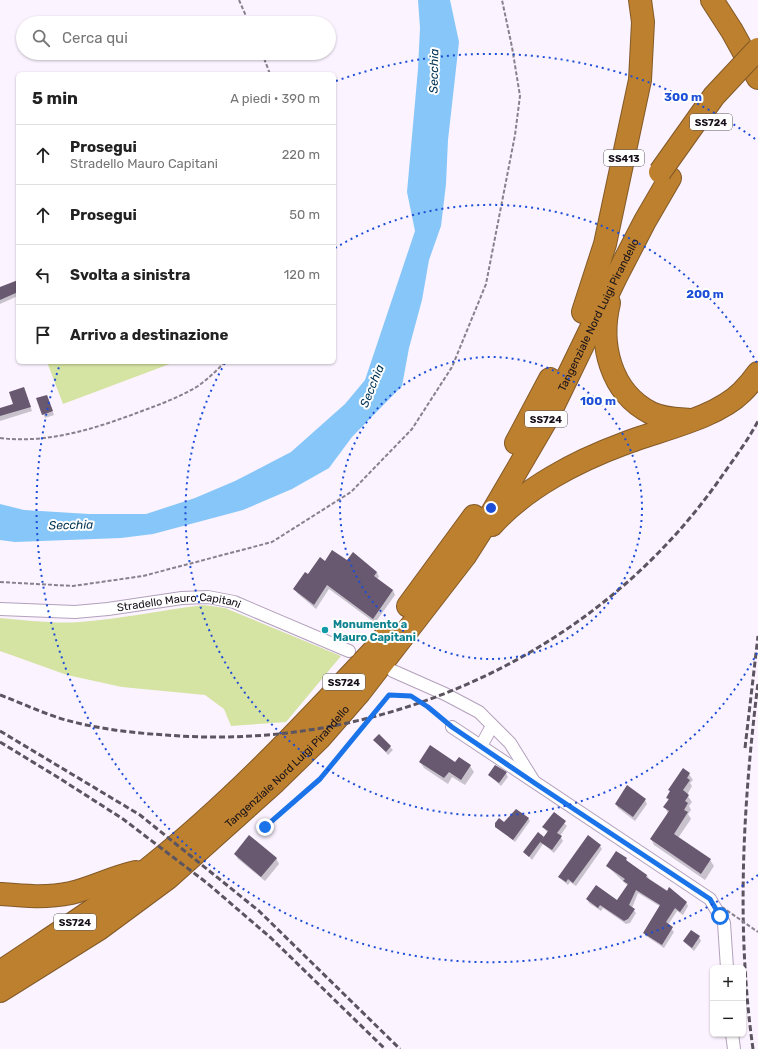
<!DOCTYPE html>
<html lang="it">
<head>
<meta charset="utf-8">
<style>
  body { margin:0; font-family:Rubik,sans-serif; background:#f2f2f2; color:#222 }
  .controls { position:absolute; right:12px; bottom:12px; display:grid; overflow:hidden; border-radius:6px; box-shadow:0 1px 3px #0004 }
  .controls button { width:36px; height:36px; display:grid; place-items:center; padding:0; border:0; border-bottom:1px solid #e0e0e0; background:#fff; color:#222; font:20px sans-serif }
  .stop { position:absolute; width:12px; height:12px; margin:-9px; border:3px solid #1a73e8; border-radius:50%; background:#fff }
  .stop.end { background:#1a73e8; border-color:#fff; box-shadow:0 1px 4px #0008 }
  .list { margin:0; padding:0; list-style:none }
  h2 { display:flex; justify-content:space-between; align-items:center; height:52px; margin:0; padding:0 16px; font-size:17px }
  h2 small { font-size:13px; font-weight:400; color:#767676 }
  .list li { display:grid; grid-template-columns:26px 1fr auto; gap:12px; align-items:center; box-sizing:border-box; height:60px; padding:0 16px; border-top:1px solid #e0e0e0 }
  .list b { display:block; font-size:15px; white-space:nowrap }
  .list p { margin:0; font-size:13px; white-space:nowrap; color:#767676 }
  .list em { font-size:13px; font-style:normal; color:#767676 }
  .icon { flex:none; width:22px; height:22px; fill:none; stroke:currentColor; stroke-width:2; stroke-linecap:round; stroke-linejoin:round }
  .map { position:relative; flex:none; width:758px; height:1049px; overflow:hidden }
  .search { position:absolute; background:#fff; box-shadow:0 1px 3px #0004; left:16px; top:16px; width:320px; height:44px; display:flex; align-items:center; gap:10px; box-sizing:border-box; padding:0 14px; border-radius:22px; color:#767676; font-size:15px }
  .panel { position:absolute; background:#fff; box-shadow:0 1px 3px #0004; left:16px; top:72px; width:320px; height:292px; border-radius:6px }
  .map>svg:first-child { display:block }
  .green { fill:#d5e3a3 }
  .water { fill:#86c6f8 }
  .shadow { fill:#0003 }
  .building { fill:#685870 }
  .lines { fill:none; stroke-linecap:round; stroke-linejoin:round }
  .street-casing { stroke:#b3a1bc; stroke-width:14 }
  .highway-casing { stroke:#835927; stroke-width:24 }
  .path { stroke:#88818c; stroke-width:2; stroke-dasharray:4 2; stroke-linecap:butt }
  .street { stroke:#fff; stroke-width:12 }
  .highway { stroke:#bc802e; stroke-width:22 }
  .rail { stroke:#5c5560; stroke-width:3; stroke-dasharray:6 3; stroke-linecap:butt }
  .highway-bridge-casing { stroke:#835927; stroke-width:24; stroke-linecap:butt }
  .path-bridge { stroke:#88818c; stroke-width:2; stroke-dasharray:4 2; stroke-linecap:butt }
  .highway-bridge { stroke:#bc802e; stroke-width:22 }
  .route { stroke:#1a73e8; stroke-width:5 }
  .ring { fill:none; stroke:#1d4ed8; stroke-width:2; stroke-dasharray:2 4 }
  .culture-dot { fill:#0f9aa8; stroke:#fff; stroke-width:1.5 }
  .labels { text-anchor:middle; stroke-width:4; stroke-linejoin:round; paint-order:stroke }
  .shield { fill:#fff; stroke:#5d585f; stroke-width:1 }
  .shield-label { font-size:10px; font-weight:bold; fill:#18111b }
  .street-label { font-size:11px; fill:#18111b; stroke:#fff }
  .culture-label { font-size:11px; font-weight:bold; fill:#0d838f; stroke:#fff; text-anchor:start }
  .water-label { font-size:12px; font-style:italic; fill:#003252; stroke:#fff }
  .centre { fill:#1d4ed8; stroke:#fff; stroke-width:2 }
  .ring-label { font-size:12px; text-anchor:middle; font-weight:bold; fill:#1d4ed8; stroke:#fff; stroke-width:4; stroke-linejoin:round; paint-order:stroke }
</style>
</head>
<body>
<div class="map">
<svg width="758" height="1049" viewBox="0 0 758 1049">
  <rect width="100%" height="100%" fill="#fbf3ff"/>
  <!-- green -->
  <g class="green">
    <polygon points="47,362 175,362 63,404"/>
    <path d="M204 605 225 608 341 656 286 722 231 726 224 709 205 695 122 687 67 675 0 651V618C26 620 54 624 80 622 122 619 162 610 204 605Z"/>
  </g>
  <!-- water -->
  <polygon class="water" points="418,0 450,0 459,42 448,140 446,184 441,226 429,260 422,300 409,348 402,386 352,437 329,468 292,489 243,510 153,534 121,538 15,542 0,540 0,504 24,510 89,514 146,514 195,498 235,481 291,452 345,404 365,380 415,231 407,192 418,69 420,28"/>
  <!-- shadow -->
  <g class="shadow">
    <polygon points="18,281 18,296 0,304 0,288"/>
    <polygon points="24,388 32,411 0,421 0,409 15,405"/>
    <polygon points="47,396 54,415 45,418 43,414"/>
    <polygon points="325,562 347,562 377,572 379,577 377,579 393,590 395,595 375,623 329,589 316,609 297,593 295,589"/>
    <polygon points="375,740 390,747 393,750 388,755"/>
    <polygon points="420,762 456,763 470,766 474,772 465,785 452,777 448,784 424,768"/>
    <polygon points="506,773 508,777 501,786 489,775"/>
    <polygon points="689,774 693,780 690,783 692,786 687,795 692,802 689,806 691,810 688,814 691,819 678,838 710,860 714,866 705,880 654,845 651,839 668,814 665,807 669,801 667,798"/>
    <polygon points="645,800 647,804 635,821 618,808 616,804"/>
    <polygon points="554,813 567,826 560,836 563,841 554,853 543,844 532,860 525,852 544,838 548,833 543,827"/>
    <polygon points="528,818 530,821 515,842 496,826"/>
    <polygon points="600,846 602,849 576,886 570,882 568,885 562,880 560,877"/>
    <polygon points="235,854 276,858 279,864 265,881 238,859"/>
    <polygon points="626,859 629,864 647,875 649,879 686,902 688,906 683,915 677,911 668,925 674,932 664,948 646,936 644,933 661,907 638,893 632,908 636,913 630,923 626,924 603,908 601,911 589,903 587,899 617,901 628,886 607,866"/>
    <polygon points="699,937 701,941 694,951 684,942"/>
  </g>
  <!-- building -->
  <g class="building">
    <polygon points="18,280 18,292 0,300 0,287"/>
    <polygon points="24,387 31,407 0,416 0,408 13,404 9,392"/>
    <polygon points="47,395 53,411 42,415 36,398"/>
    <polygon points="332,550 347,560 353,552 377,572 374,576 393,590 373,619 327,585 314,605 293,589 305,572 308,574 320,557 325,561"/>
    <polygon points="379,734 391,746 386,752 373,740"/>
    <polygon points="430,745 455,762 459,757 471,765 461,780 449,772 444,778 419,762"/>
    <polygon points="495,765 507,772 499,783 488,775"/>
    <polygon points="683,768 690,773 687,778 690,780 683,790 689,795 685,801 688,803 684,810 688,812 674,834 711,859 701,874 650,839 669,811 663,807 669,799 666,798 670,791 668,790"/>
    <polygon points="627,785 646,799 633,817 615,804"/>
    <polygon points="516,809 529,818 513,840 495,827 495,823 499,818 504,822"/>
    <polygon points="554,812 566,821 557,833 562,836 552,850 540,842 548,831 542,827"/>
    <polygon points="538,832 544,837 529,857 523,852"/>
    <polygon points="249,835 277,858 261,877 234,854"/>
    <polygon points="588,835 601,845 573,883 568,879 566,882 558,877"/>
    <polygon points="616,851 627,858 626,860 647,875 646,877 667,891 669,887 687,902 680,912 675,908 666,922 673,927 662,945 643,933 660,905 636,890 629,905 635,909 628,919 624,921 600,905 598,908 586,899 596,885 617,900 628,884 623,881 625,879 606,866"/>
    <polygon points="691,930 700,936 692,948 683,941"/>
  </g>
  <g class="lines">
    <!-- street casing -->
    <g class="street-casing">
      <g id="street">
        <path id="s1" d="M0 609 75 612 108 609 182 598 208 597 234 602 349 651"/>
        <polyline points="393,671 445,694 479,712 510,743 533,780"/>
        <polyline points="452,727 710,899 724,923 727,968"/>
        <polyline points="481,746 492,726"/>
        <polyline points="732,1034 734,1049"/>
      </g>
    </g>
    <!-- highway casing -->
    <g class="highway-casing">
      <g id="highway">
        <polyline points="712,0 732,31 758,78"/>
        <path d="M609 303C599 344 610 392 651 413 663 419 677 419 690 420"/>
        <polyline points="583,312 605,244 640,80 643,22 640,0"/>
        <polyline points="516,443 550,379"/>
        <path d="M492 525C525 488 577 461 623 444 658 430 715 419 742 392 748 386 753 380 758 373"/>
        <polyline points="408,606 474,516"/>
        <path d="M0 894C24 896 47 898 71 893 92 888 113 877 136 872"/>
        <path d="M0 972C50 938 102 906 149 868 232 802 304 725 377 647L386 635"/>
        <path id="s2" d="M0 991 99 929 168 878 275 782 319 739 360 692 465 556 486 523 548 417 616 277 645 221 670 178"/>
      </g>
    </g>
    <!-- path -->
    <g class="path">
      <polyline points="239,0 249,23"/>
      <polyline points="262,53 270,74"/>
      <path d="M0 438C49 444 97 428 142 411 161 404 180 397 198 386 208 379 216 371 225 362"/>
      <polyline points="0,582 73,586 143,576 272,542 351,492 412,429 452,367 486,284 515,135 520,96 512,47 502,0"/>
      <polyline points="265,827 320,779 389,695 411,696 444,720"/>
    </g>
    <!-- street -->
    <use href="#street" class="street"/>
    <!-- highway -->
    <use href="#highway" class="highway"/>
    <!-- rail -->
    <g class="rail">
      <path d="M0 695C22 703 44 714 66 720 98 729 133 733 166 735 383 753 601 653 724 473 736 456 748 440 758 421"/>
      <polyline points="0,731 140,815 259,911 400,1049"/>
      <polyline points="0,742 59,778 123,819 207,883 271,938 385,1049"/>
      <polyline points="745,748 758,636"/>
      <path d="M753 1049C736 928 743 804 758 683"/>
    </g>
    <!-- highway-bridge casing -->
    <g class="highway-bridge-casing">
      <polyline id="highway-bridge" points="660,172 714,96 758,49"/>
    </g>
    <!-- path-bridge -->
    <polyline class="path-bridge" points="722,907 758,932"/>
    <!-- highway-bridge -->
    <use href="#highway-bridge" class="highway-bridge"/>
  </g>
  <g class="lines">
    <!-- route -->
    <polyline class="route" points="265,827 320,779 389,695 411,696 428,707 452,727 536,784 710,899 720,916"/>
  </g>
  <!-- distance rings -->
  <g class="ring">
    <circle cx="491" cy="508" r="151"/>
    <path d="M757 653A303 303 0 1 1 225 363M335 248A303 303 0 0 1 757 363"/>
    <path d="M758 875A454 454 0 0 1 60 364M336 81A454 454 0 0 1 758 141"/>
  </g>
  <!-- markers -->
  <circle class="culture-dot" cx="325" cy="630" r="4"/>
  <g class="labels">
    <!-- shield labels -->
    <g class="shield">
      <rect x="690" y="114" width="42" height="16" rx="3"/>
      <rect x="604" y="150" width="40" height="16" rx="3"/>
      <rect x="525" y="411" width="42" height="16" rx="3"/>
      <rect x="323" y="674" width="42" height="16" rx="3"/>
      <rect x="54" y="914" width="42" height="16" rx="3"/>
    </g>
    <g class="shield-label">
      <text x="711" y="126">SS724</text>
      <text x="624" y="162">SS413</text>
      <text x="546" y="423">SS724</text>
      <text x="344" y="686">SS724</text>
      <text x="75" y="926">SS724</text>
    </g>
    <!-- street labels -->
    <g class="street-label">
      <text dy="4" stroke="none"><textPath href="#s2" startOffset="918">Tangenziale Nord Luigi Pirandello</textPath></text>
      <text dy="4" stroke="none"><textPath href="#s1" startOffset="180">Stradello Mauro Capitani</textPath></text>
      <text dy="4" stroke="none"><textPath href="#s2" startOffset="366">Tangenziale Nord Luigi Pirandello</textPath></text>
    </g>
    <!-- culture labels -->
    <g class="culture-label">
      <text x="333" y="628">Monumento a<tspan x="333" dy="13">Mauro Capitani</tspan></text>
    </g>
    <!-- water labels -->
    <g class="water-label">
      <text transform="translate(434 71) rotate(-89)" y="4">Secchia</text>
      <text transform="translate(372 386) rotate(-68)" y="4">Secchia</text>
      <text transform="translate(71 525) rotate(-1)" y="4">Secchia</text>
    </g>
  </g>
  <circle cx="491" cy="508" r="6" class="centre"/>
  <g class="ring-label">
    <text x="683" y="101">300 m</text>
    <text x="705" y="298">200 m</text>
    <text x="598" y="405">100 m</text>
  </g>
</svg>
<div class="controls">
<button>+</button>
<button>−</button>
</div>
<div class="stop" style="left:720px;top:916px"></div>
<div class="stop end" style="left:265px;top:827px"></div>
<div class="search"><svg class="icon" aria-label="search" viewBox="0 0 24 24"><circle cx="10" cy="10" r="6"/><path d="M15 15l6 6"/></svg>Cerca qui</div>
<section class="panel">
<h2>5 min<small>A piedi · 390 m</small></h2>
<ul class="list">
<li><svg class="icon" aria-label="ahead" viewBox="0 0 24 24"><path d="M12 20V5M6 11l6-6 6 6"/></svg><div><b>Prosegui</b><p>Stradello Mauro Capitani</p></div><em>220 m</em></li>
<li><svg class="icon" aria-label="ahead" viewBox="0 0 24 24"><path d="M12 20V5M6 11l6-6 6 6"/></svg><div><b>Prosegui</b></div><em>50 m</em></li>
<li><svg class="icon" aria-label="left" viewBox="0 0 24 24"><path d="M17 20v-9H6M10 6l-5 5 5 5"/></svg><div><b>Svolta a sinistra</b></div><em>120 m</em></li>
<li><svg class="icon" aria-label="arrive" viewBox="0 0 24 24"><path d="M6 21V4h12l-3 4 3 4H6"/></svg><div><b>Arrivo a destinazione</b></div></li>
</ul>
</section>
</div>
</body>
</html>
